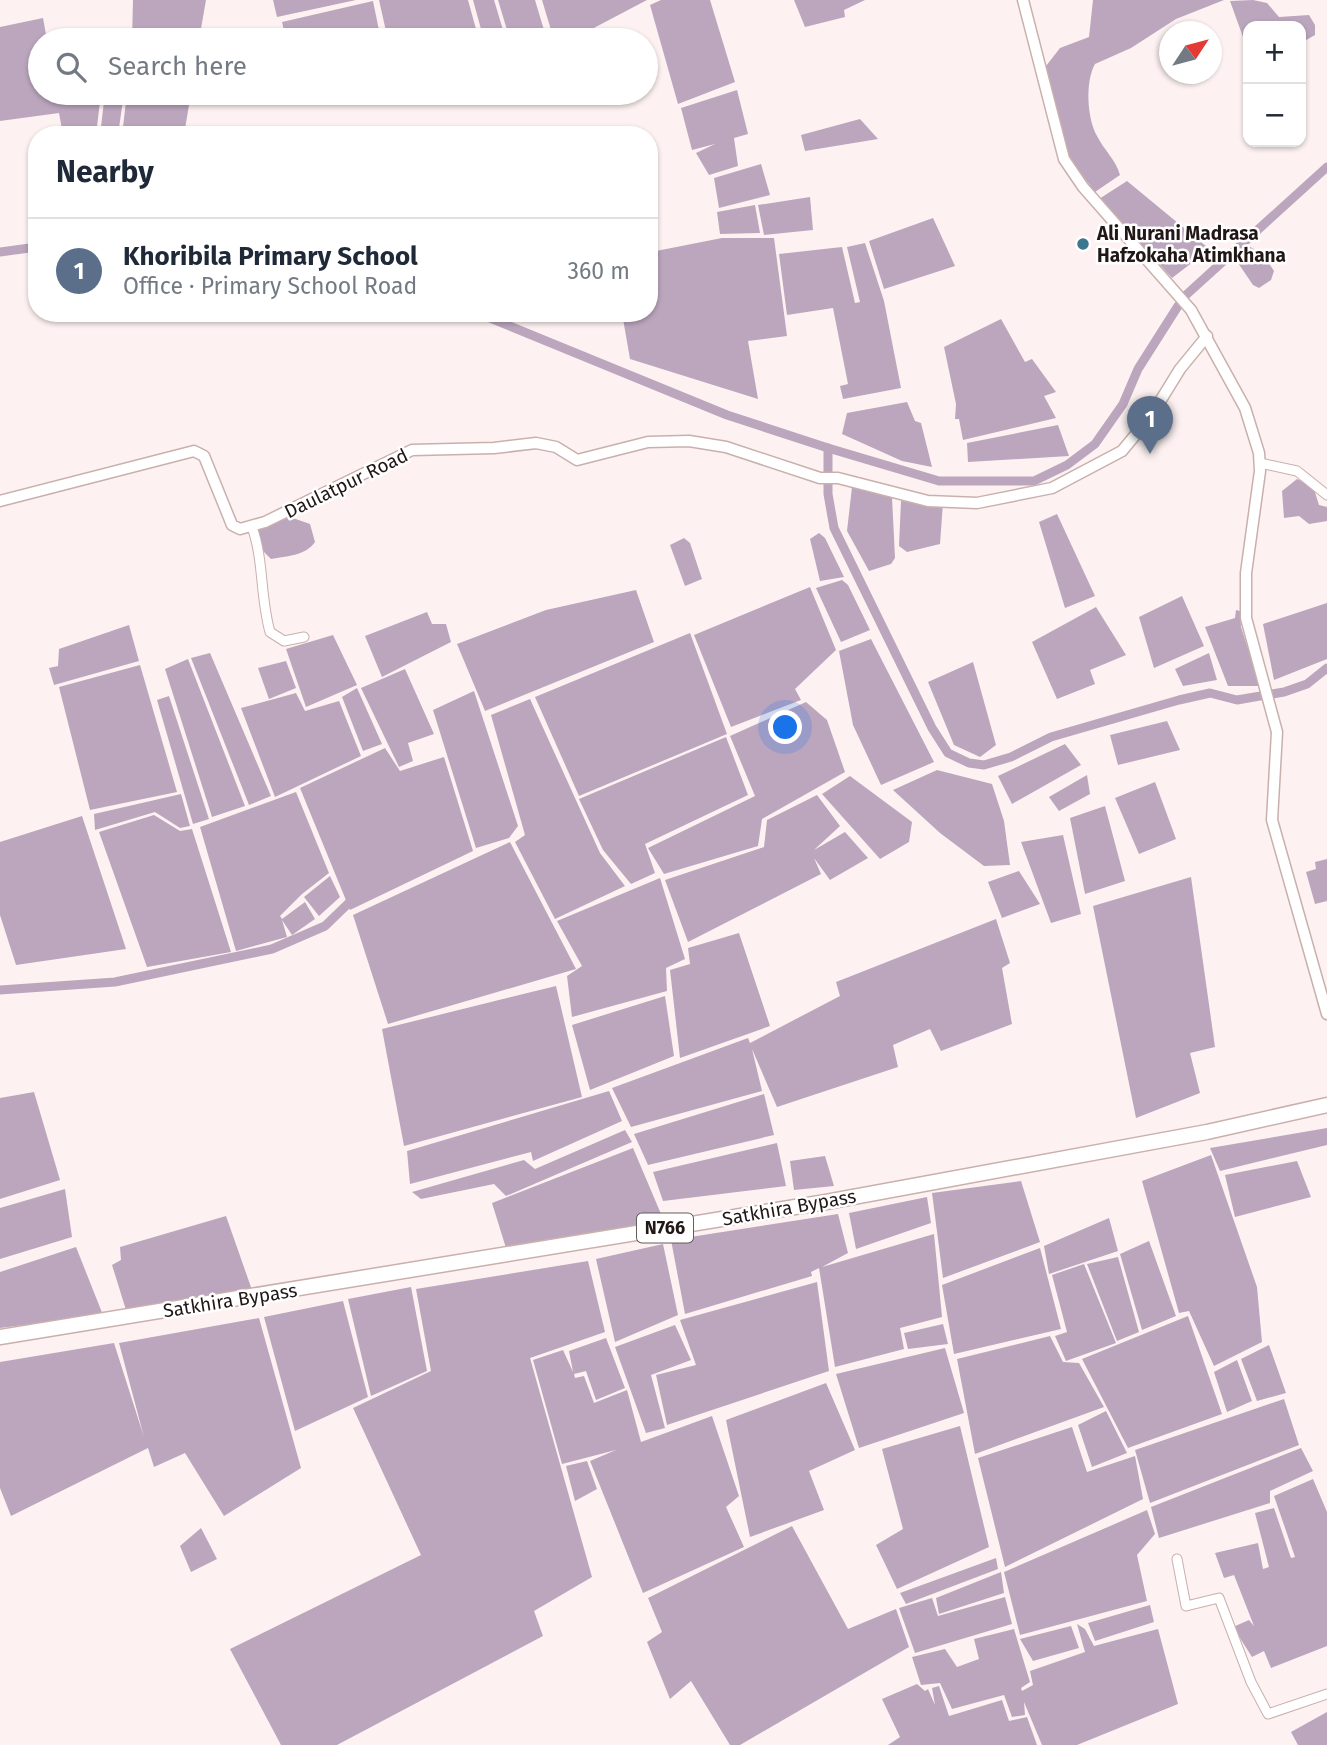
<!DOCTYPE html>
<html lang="en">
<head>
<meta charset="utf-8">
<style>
  body { margin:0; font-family:"Fira Sans",sans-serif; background:#f6f6f7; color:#1f2937 }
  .controls { position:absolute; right:21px; top:21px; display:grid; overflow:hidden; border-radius:14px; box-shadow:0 2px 5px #0004 }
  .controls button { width:63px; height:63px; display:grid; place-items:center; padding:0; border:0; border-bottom:2px solid #e0e1e3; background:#fff; color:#1f2937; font:35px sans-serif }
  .compass { position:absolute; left:1159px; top:21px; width:63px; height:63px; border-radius:50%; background:#fff; box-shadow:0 2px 5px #0004; rotate:54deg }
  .you { position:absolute; left:786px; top:728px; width:24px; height:24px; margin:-18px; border:5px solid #fff; border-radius:50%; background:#1a73e8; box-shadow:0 0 0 10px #1a73e833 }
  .badge { display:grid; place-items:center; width:46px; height:46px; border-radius:50%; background:#0b8043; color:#fff; font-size:23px; font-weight:700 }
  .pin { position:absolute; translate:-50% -58px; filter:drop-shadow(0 2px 4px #0008) }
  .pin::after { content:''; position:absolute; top:37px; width:24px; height:21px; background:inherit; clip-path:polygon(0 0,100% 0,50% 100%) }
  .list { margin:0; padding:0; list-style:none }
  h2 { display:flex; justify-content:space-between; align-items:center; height:91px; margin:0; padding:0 28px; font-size:30px }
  h2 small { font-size:23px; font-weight:400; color:#747a83 }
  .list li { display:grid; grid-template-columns:46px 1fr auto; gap:21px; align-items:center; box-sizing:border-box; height:105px; padding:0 28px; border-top:2px solid #e0e1e3 }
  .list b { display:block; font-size:26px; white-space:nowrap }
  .list p { margin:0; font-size:23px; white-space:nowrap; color:#747a83 }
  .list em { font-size:23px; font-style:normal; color:#747a83 }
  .icon { flex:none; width:38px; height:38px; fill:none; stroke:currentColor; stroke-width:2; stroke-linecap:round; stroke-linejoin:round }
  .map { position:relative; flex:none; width:1327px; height:1745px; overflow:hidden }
  .search { position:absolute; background:#fff; box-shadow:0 2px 5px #0004; left:28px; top:28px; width:630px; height:77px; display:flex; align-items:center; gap:18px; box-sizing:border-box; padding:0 24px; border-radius:38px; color:#747a83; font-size:26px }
  .panel { position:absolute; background:#fff; box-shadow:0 2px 5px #0004; left:28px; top:126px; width:630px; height:196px; border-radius:28px }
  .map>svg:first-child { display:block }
  .water { fill:#bba6be }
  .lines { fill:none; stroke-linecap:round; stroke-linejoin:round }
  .canal { stroke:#bba6be; stroke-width:9 }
  .minor-casing { stroke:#c9b0ad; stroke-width:11 }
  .tertiary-casing { stroke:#c9b0ad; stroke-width:13 }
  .trunk-casing { stroke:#c9b0ad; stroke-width:17 }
  .minor { stroke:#fff; stroke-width:9 }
  .tertiary { stroke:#fff; stroke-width:10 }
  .trunk { stroke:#fff; stroke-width:14 }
  .poi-dot { fill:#3c768f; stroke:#fff; stroke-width:2.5 }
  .labels { text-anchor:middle; stroke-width:5; stroke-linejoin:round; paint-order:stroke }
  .shield { fill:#fff; stroke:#635d5c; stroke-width:2 }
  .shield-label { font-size:18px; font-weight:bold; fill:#201716 }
  .poi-label { font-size:19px; font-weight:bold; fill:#201716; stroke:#fff; text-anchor:start }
  .street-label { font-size:19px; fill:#201716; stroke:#fff }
</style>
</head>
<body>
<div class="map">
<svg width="1327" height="1745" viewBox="0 0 1327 1745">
  <rect width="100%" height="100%" fill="#fdf2f1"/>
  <!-- water -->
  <g class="water">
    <polygon points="133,0 206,0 199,40 132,40"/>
    <polygon points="273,0 356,0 277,17"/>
    <polygon points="379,0 468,0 479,40 388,40"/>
    <polygon points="473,0 494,0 506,40 484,40"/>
    <polygon points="498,0 535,0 547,40 510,40"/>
    <polygon points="542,0 647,0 571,40 554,40"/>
    <polygon points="661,0 710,0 735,82 678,104 650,5"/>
    <polygon points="794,0 865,0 844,10 845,17 805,27"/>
    <path d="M1093 0H1224L1176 19 1131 48 1095 64C1085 82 1087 118 1097 136 1104 150 1116 160 1120 175L1095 192 1069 158 1046 66 1060 48 1089 37Z"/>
    <polygon points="1253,0 1267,3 1279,17 1309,15 1315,25 1315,35 1301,43 1301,26 1248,26 1248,51 1230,1"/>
    <polygon points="373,1 381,40 286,40 282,22"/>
    <polygon points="43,18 47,40 40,40 40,93 101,93 96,135 63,135 59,113 0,121 0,27"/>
    <polygon points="737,90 748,134 734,138 738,166 709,175 696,153 715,144 692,150 681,108"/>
    <polygon points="105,93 124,93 118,135 100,135"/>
    <polygon points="127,93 191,93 184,135 122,135"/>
    <polygon points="860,119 878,139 805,151 801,135"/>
    <polygon points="761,164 770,195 719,208 714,178"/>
    <polygon points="1127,181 1207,247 1206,252 1172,278 1099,199"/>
    <polygon points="810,197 813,230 764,235 758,205"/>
    <polygon points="755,205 760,233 720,234 717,212"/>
    <polygon points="933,218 955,266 884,289 869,241"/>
    <polygon points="722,238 774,238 787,336 748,341 758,399 630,359 622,313 649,313 649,245 651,252"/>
    <polygon points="865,243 884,301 901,388 843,399 840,386 848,384 833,308 787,315 779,254 842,247 855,303 860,302 847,247"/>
    <polygon points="1249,246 1265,257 1274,271 1271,280 1259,288 1253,285 1236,260 1240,252"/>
    <polygon points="1001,319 1025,362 1032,359 1056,392 1044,396 1056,418 963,440 959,419 955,419 956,404 944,347"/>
    <polygon points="907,402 915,421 921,423 932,467 902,461 842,434 847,413"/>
    <polygon points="1058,425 1069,456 968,462 967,443"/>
    <polygon points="1297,479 1313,486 1319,505 1327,507 1327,521 1309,524 1299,516 1284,518 1282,491"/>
    <polygon points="852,487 892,497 895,558 891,564 869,571 847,531"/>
    <polygon points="901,501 943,503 940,544 907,552 899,546"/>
    <polygon points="1057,514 1095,596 1065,608 1039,522"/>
    <path d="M290 517 310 524 315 542C305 556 287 556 271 559L260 548 257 529Z"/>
    <polygon points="819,533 825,538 844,577 820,581 810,539"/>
    <polygon points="684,538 690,543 702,579 685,586 670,545"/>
    <polygon points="842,580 848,585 870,630 841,642 816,588"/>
    <polygon points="810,587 836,650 795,689 801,700 731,727 694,635"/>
    <polygon points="636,590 654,642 485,711 457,644 546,610"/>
    <polygon points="1182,596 1204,646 1154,668 1139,617"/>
    <polygon points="1327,603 1327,659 1274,680 1263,624"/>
    <polygon points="1096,607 1126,655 1090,670 1095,684 1057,699 1032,642"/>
    <polygon points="1236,610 1240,611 1241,627 1260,686 1228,686 1205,627 1235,618"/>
    <polygon points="427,612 432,624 446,624 451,642 382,677 365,636"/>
    <polygon points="129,625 139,661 54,685 49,668 58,666 59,649"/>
    <polygon points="690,633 727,734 579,796 535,697"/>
    <polygon points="333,635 357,685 306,707 286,649"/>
    <polygon points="871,639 934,762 881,785 853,725 839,651"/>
    <polygon points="210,653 271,796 249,805 191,658"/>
    <polygon points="1209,653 1217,680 1183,686 1175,669"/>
    <polygon points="188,659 245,806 212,817 165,669"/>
    <polygon points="286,661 296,688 269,699 258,668"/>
    <polygon points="973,662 996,745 980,757 954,745 928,682"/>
    <polygon points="140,665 177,792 90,810 59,687"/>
    <polygon points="405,669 434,734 408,743 413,761 399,767 361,688"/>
    <polygon points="357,688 382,744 363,751 342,697"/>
    <polygon points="474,691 518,826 509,838 476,848 433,710"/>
    <polygon points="296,693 305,711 339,701 361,756 275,797 241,708"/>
    <polygon points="169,696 209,819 193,824 157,700"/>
    <polygon points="530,699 600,853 625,886 555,919 515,842 525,835 491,715"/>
    <polygon points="806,702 827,720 845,772 762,819 758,846 664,874 648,848 755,796 730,736"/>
    <polygon points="1167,721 1180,750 1118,765 1110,735"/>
    <polygon points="726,737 748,795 645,844 655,873 631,884 603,850 579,799"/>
    <polygon points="1065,744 1081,765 1012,804 998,776"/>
    <polygon points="385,748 400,771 444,757 473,851 350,910 300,788"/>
    <polygon points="937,770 992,784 1004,821 1010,865 984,866 940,833 893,790"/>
    <polygon points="1087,775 1090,794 1059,811 1049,797"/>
    <polygon points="850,776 912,822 909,842 880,859 822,794"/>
    <polygon points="1155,782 1176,839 1139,854 1115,798"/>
    <polygon points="296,792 329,873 302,894 280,916 282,919 305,902 315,919 292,935 282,920 287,937 236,951 200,827"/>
    <polygon points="181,794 190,826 180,828 155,812 95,830 94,814"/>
    <polygon points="817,795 840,826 814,850 845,832 868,858 830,880 814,858 821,874 688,942 665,880 764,847 767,820"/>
    <polygon points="1105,806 1125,881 1085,894 1070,818"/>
    <polygon points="154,815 180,831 192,829 231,952 147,967 99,832"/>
    <polygon points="82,816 126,949 16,965 0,915 0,842"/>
    <polygon points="1063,835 1081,914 1051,923 1021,842"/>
    <polygon points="510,842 576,969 388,1024 353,915"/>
    <polygon points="1327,859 1327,901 1315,904 1306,872 1316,869 1315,862"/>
    <polygon points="1019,871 1040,904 1002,918 988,882"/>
    <polygon points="330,876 340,897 319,916 304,897"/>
    <polygon points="1191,877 1215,1047 1190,1053 1200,1093 1136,1118 1093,906"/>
    <polygon points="660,878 685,959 666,968 667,991 572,1017 567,976 582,966 557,921"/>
    <polygon points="996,919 1010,963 1002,968 1012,1024 941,1051 930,1029 893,1045 898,1067 777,1107 752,1049 762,1091 631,1127 612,1088 748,1038 750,1043 840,996 836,982"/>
    <polygon points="739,933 770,1026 680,1058 670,970 690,964 688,948"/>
    <polygon points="556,986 582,1097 404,1146 382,1029"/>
    <polygon points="665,996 674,1056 590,1090 572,1025"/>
    <polygon points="609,1091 622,1121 533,1161 531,1152 410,1184 407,1151"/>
    <polygon points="34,1092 60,1180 0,1199 0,1098"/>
    <polygon points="764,1094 774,1135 648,1165 634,1134"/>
    <polygon points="1327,1128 1327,1145 1220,1171 1210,1148"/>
    <polygon points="625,1130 632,1142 506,1196 494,1184 421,1199 412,1192 524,1160 535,1169"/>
    <polygon points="777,1143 786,1186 663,1201 653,1172"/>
    <polygon points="633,1148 664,1221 506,1248 492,1203"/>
    <polygon points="1211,1155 1257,1287 1262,1342 1214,1366 1189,1311 1179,1313 1142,1181"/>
    <polygon points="825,1156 834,1186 794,1190 790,1161"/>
    <polygon points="1297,1161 1311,1197 1235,1217 1225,1175"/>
    <polygon points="1021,1181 1040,1242 943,1278 932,1193"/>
    <polygon points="65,1189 72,1237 0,1259 0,1208"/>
    <polygon points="927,1197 931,1223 856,1249 849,1213"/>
    <polygon points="838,1214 848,1253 822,1267 934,1234 942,1317 900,1328 904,1349 835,1367 819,1268 811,1272 812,1276 685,1314 671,1240"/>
    <polygon points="226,1216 252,1290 126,1310 112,1265 121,1260 120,1247"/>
    <polygon points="1109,1218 1118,1251 1049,1274 1044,1246"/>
    <polygon points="1149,1241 1176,1316 1142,1330 1120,1254"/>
    <polygon points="663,1244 678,1315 615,1342 596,1259"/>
    <polygon points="76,1247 103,1315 0,1328 0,1272"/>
    <polygon points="1040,1248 1061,1329 954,1354 942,1285"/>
    <polygon points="1118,1257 1139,1332 1117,1341 1087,1264"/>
    <polygon points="588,1261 605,1332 530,1358 592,1577 534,1611 543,1636 337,1745 281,1745 230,1649 421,1555 353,1408 431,1371 416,1289"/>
    <polygon points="1084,1264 1116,1343 1066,1361 1055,1336 1067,1332 1052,1275"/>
    <polygon points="817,1282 829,1371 667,1425 656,1375 696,1365 680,1320"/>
    <polygon points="411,1287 427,1371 371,1396 348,1299"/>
    <polygon points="343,1301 368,1397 295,1431 264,1317"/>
    <polygon points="1188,1316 1222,1414 1128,1448 1082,1359"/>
    <polygon points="259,1318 301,1468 224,1516 185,1453 154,1467 148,1448 11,1516 0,1488 0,1362 114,1343 144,1437 119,1343"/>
    <polygon points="943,1324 948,1344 908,1349 904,1333"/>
    <polygon points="675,1325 691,1360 651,1375 665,1428 646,1433 615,1347"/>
    <polygon points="1050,1336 1063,1362 1079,1363 1104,1407 975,1454 957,1359"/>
    <polygon points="606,1338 625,1388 596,1400 586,1371 574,1374 575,1378 584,1376 594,1403 627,1390 641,1442 712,1416 739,1496 726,1507 744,1547 643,1593 590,1461 616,1450 562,1464 533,1360 563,1350 573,1372 569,1351"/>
    <polygon points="1269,1345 1286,1393 1257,1401 1241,1359"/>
    <polygon points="945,1348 964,1413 859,1448 836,1374"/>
    <polygon points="1237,1360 1252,1401 1227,1412 1214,1372"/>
    <polygon points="826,1383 855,1450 809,1471 824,1510 750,1537 726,1420"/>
    <polygon points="1284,1399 1299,1445 1150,1503 1135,1450"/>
    <polygon points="1106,1411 1127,1453 1092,1467 1078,1425"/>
    <polygon points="960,1426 989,1547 897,1589 876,1545 903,1529 882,1449"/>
    <polygon points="1072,1427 1087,1472 1135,1456 1143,1499 1005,1567 978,1458"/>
    <polygon points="1301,1448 1313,1471 1270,1491 1270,1503 1159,1538 1151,1507"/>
    <polygon points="587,1461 597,1489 575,1501 566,1466"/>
    <polygon points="1313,1479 1327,1512 1327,1646 1271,1668 1264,1651 1252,1657 1233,1627 1249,1620 1254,1626 1234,1575 1224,1578 1215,1553 1258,1543 1263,1569 1269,1567 1255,1513 1274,1508 1291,1558 1295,1557 1274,1496"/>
    <polygon points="1147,1510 1155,1534 1137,1555 1147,1601 1020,1635 1004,1572"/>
    <polygon points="792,1526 848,1629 896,1609 909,1647 740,1745 730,1745 691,1681 670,1699 647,1642 662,1632 648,1598"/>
    <polygon points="201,1528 217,1559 191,1572 180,1546"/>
    <polygon points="996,1558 998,1569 906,1604 900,1593"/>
    <polygon points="1001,1572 1004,1593 939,1614 936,1598"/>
    <polygon points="1005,1597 1012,1624 915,1653 899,1608 932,1598 938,1616"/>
    <polygon points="1150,1605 1154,1622 1095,1641 1088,1623"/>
    <polygon points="1077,1624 1085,1629 1094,1646 1158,1629 1178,1704 1077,1745 1042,1745 1024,1702 1025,1715 1012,1717 1004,1695 952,1709 940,1683 921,1685 912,1657 945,1649 957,1667 979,1659 974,1639 1014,1629 1030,1682 1021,1688 1022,1691 1033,1685 1030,1671 1085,1652"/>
    <polygon points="1071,1626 1079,1648 1033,1661 1020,1639"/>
    <polygon points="917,1684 925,1691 928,1689 935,1705 932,1688 939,1686 949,1716 1002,1700 1009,1721 1027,1717 1037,1745 888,1745 900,1737 882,1699"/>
    <polygon points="1327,1712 1327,1745 1298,1745 1291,1732"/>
  </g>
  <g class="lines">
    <!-- canal -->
    <g class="canal">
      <polyline points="0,252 37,247"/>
      <polyline points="1186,295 1327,167"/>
      <polyline points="478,313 727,415 828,448 939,481 1034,481 1067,465 1095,444 1123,404 1138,369 1178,306"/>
      <polyline points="828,448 828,494 834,528 932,728 948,753 969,763 984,765 1011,757 1051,737 1179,700 1210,693 1237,700 1284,692 1307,684 1327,668"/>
      <polyline points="0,990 115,982 272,949 325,926 355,897"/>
    </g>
    <!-- minor casing -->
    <g class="minor-casing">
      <g id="minor">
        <polyline points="1260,463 1297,471 1327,495"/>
        <path d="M252 527C264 560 260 597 270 632L284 641 304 637"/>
        <polyline points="1177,1559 1186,1606 1219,1598 1251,1682 1268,1714 1327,1694"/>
      </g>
    </g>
    <!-- tertiary casing -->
    <g class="tertiary-casing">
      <g id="tertiary">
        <polyline points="1023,0 1064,159 1083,187 1191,310 1245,408 1259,453 1260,471 1246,573 1246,618 1277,732 1272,820 1327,1014"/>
        <polyline points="0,501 194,451 204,456 232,525 240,529 265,522 412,450 494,448 536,443 556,447 577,460 648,442 689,441 726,447 820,478 838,478 928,501 977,503 1052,488 1122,451 1151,416 1180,369 1207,336"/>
      </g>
    </g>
    <!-- trunk casing -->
    <g class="trunk-casing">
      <polyline id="trunk" points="0,1337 826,1202 1207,1132 1327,1105"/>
    </g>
    <!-- minor -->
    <use href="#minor" class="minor"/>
    <!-- tertiary -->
    <use href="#tertiary" class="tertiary"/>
    <!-- trunk -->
    <use href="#trunk" class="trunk"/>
  </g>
  <!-- markers -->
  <circle class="poi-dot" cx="1083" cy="244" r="7"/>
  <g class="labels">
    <!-- shield labels -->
    <rect class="shield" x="637" y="1213.5" width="56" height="29" rx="5"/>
    <g class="shield-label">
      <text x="665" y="1234">N766</text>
    </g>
    <!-- poi labels -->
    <g class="poi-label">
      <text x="1097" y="240">Ali Nurani Madrasa<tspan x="1097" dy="22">Hafzokaha Atimkhana</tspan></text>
    </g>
    <!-- street labels -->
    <g class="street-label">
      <text transform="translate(346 483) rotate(-26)" y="7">Daulatpur Road</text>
      <text transform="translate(789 1207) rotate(-10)" y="7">Satkhira Bypass</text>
      <text transform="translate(230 1300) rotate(-9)" y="7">Satkhira Bypass</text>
    </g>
  </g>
</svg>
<div class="controls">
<button>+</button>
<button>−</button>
</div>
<svg class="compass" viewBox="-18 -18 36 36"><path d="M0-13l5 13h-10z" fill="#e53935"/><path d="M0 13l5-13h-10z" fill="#747a83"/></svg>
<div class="you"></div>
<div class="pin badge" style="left:1150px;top:454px;background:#5c6f8a">1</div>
<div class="search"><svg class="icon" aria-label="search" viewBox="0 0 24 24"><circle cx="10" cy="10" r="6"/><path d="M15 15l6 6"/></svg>Search here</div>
<section class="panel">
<h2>Nearby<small></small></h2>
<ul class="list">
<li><span class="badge" style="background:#5c6f8a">1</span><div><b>Khoribila Primary School</b><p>Office · Primary School Road</p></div><em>360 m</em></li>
</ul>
</section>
</div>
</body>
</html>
